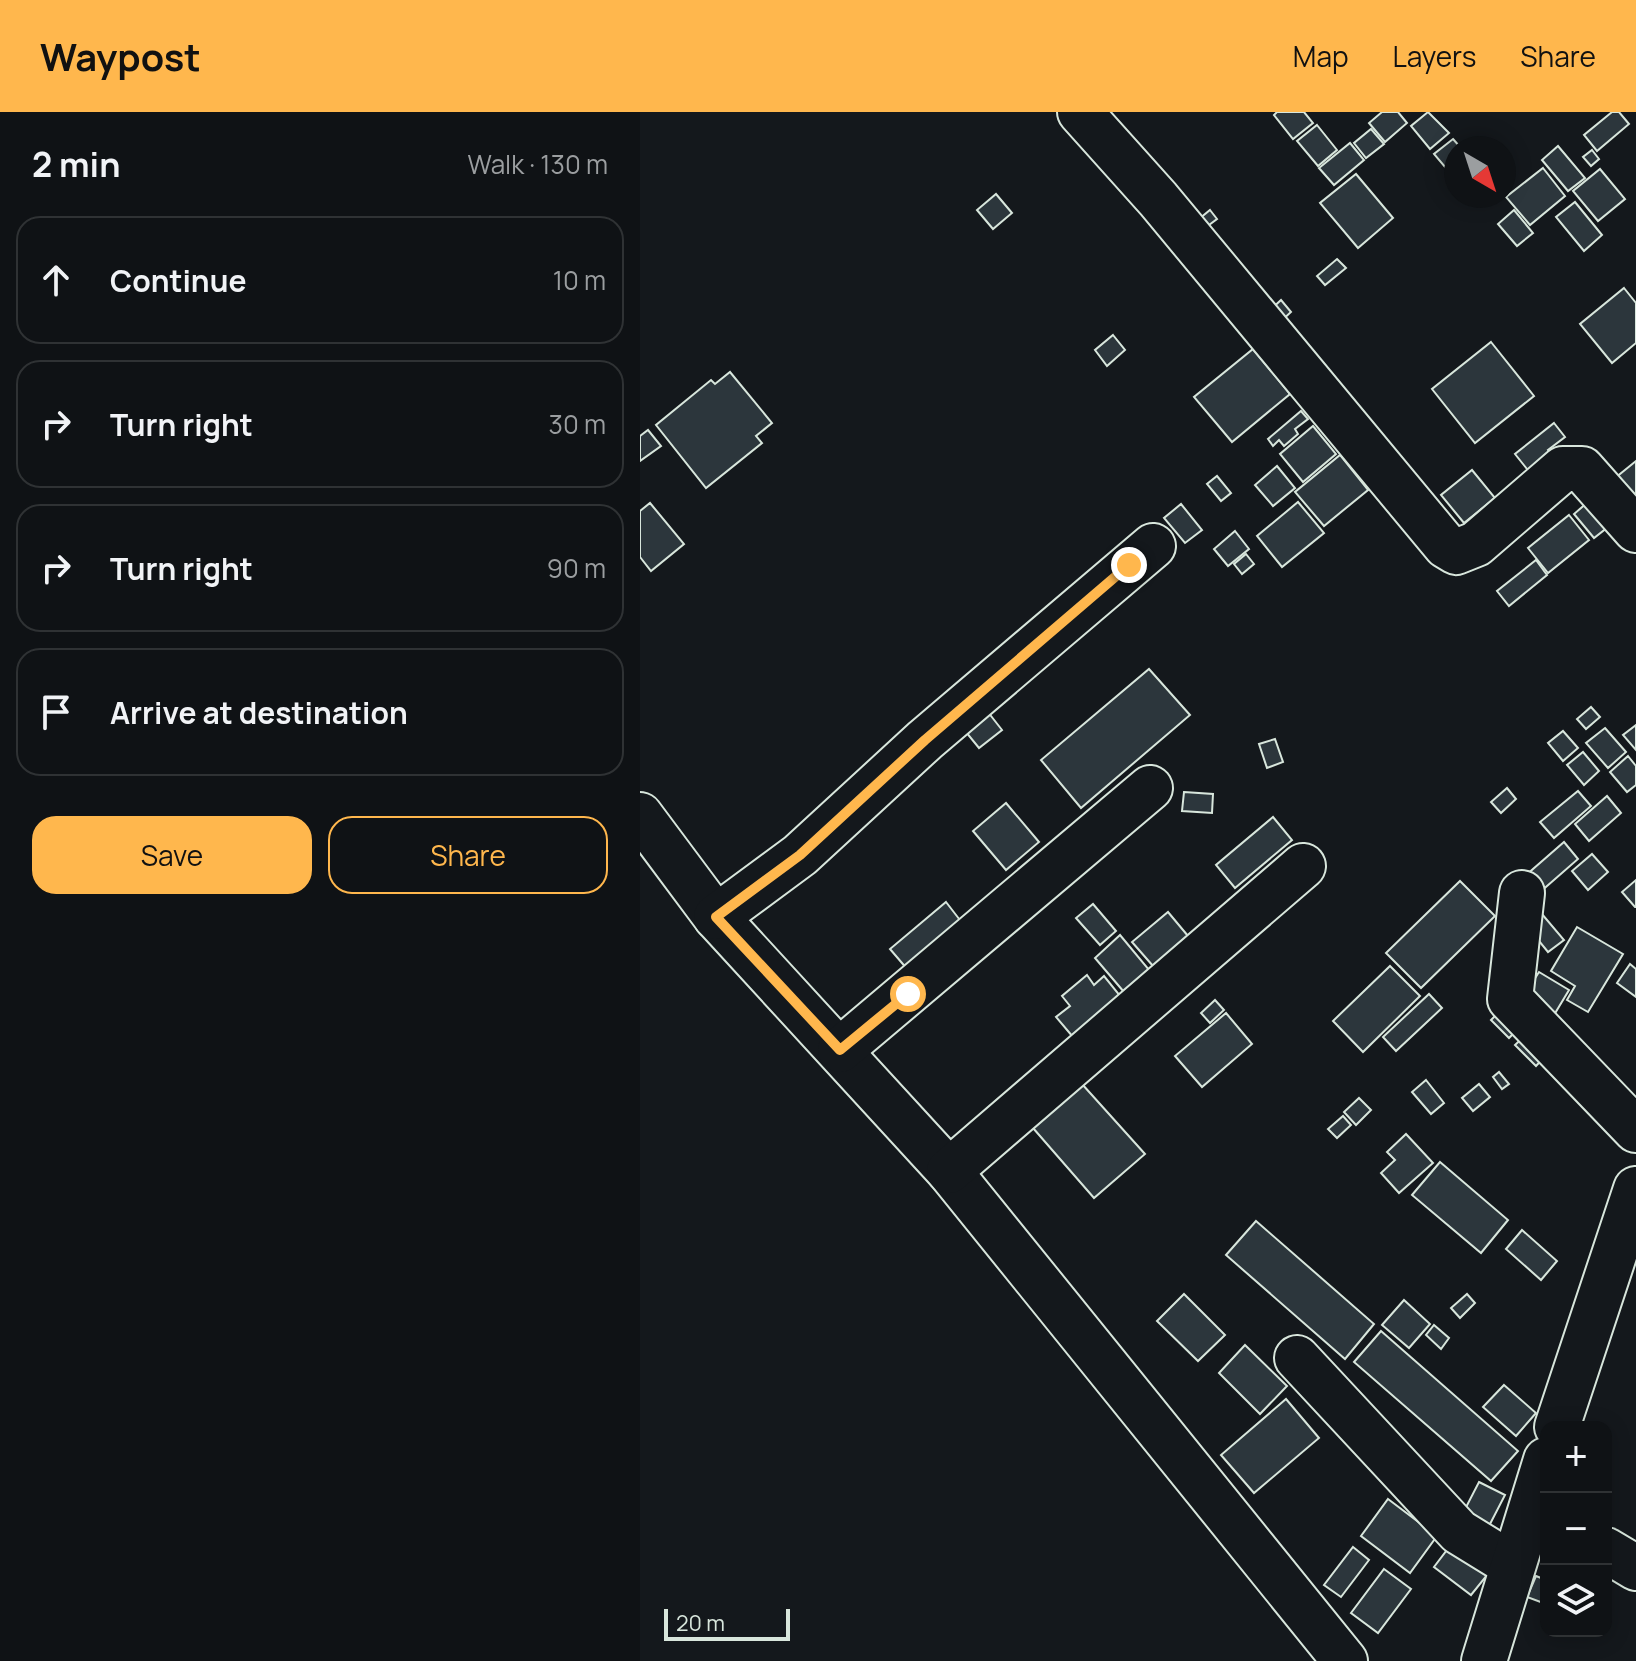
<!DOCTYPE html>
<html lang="en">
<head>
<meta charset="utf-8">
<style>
  body { margin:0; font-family:Manrope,sans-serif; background:#181b1e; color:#f1f3f6 }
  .controls { position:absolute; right:24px; bottom:24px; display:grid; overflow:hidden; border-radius:16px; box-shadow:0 4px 20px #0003 }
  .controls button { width:72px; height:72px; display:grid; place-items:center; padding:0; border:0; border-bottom:2px solid #2f3234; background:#0f1215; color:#f1f3f6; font:40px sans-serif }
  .compass { position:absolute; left:804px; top:24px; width:72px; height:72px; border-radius:50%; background:#0f1215; box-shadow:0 4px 20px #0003; rotate:141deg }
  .scale { position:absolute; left:24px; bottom:20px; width:126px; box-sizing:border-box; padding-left:8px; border:4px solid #d8e6dc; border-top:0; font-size:22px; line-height:28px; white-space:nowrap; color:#d8e6dc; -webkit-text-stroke:6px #14181c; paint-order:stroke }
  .stop { position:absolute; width:24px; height:24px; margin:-18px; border:6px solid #ffb74d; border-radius:50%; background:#fff }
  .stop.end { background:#ffb74d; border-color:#fff; box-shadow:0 2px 8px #0008 }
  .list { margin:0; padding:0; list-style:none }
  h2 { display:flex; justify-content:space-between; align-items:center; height:104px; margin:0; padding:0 32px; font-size:34px }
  h2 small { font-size:26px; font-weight:400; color:#9b9ea0 }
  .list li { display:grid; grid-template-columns:52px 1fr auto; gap:24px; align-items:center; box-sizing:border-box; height:128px; margin:0 16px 16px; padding:0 16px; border:2px solid #2f3234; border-radius:24px }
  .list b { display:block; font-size:30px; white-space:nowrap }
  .list em { font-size:26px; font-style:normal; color:#9b9ea0 }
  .actions { display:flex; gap:16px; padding:24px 32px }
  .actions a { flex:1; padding:18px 0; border:2px solid #ffb74d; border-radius:24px; text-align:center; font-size:28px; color:#ffb74d }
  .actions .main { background:#ffb74d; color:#111 }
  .icon { flex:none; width:44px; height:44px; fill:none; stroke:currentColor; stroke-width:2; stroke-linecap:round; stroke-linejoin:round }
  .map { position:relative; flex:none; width:996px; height:1549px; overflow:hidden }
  header { display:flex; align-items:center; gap:48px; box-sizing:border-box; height:112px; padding:0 40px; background:#ffb74d; color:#111 }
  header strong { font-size:38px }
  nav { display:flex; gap:44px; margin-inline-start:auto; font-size:28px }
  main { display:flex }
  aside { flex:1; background:#0f1215 }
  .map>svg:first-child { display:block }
  .building { fill:#2c363c; stroke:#d8e6dc; stroke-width:2 }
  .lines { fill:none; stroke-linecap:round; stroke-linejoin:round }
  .minor-casing { stroke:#d8e6dc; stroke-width:48 }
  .minor { stroke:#14181c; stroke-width:44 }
  .route { stroke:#ffb74d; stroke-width:10 }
</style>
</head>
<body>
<header>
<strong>Waypost</strong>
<nav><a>Map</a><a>Layers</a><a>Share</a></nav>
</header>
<main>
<aside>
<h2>2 min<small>Walk · 130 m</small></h2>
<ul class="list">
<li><svg class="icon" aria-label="ahead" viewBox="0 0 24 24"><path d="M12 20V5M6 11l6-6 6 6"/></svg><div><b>Continue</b></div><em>10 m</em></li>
<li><svg class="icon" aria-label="right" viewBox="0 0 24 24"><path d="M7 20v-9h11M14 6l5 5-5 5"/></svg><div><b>Turn right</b></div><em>30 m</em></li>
<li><svg class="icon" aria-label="right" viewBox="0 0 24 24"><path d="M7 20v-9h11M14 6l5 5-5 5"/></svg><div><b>Turn right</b></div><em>90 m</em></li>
<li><svg class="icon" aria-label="arrive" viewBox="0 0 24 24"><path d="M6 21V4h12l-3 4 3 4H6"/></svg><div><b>Arrive at destination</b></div></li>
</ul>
<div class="actions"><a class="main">Save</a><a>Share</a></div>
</aside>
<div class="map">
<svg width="996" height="1549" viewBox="0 0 996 1549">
  <rect width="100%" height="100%" fill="#14181c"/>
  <!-- building -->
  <g class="building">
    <polygon points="637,0 664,0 673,11 653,27 634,3"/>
    <polygon points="742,0 758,0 767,11 745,30 729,11"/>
    <polygon points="788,0 809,21 790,37 771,14"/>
    <polygon points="972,0 979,0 989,12 957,39 944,23"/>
    <polygon points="677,13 697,38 678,54 657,29"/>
    <polygon points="731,17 744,32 726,46 714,31"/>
    <polygon points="813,27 821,36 816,36 816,68 794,42"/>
    <polygon points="710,31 724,48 694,73 679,56"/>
    <polygon points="918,34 945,66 928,79 902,48"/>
    <polygon points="952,38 959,47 951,54 943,45"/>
    <polygon points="903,56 925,84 890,113 866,85"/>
    <polygon points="960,57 985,87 958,109 933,79"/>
    <polygon points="716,62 753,106 718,136 680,91"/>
    <polygon points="356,82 372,101 353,117 337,98"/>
    <polygon points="935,90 962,123 944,139 916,105"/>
    <polygon points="570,98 577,107 561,119 554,111"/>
    <polygon points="874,98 893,121 877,134 858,112"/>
    <polygon points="697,147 706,156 685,173 677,164"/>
    <polygon points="984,176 996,191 996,231 972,251 940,212"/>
    <polygon points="641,188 651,200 639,211 629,199"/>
    <polygon points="473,223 485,238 467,254 455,238"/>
    <polygon points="851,230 894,284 835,331 792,277"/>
    <polygon points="613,237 650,282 592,330 554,285"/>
    <polygon points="90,260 132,311 116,324 122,331 66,376 16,313 71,268 75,272"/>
    <polygon points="661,299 668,307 655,317 658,322 644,334 639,328 633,334 628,327"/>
    <polygon points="914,311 925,325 908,338 912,344 891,362 875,342"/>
    <polygon points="673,314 696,342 663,370 640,342"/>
    <polygon points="8,318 21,334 0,349 0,324"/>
    <polygon points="700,343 728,378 684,414 655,380"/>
    <polygon points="996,349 996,403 969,371"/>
    <polygon points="637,354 655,376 633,394 615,373"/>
    <polygon points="832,358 855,386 824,411 801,383"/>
    <polygon points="577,364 591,381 581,389 567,372"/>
    <polygon points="658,390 684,421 642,455 617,424"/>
    <polygon points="948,390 968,415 954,426 934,402"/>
    <polygon points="10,391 44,432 11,459 0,445 0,399"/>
    <polygon points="541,392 562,418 545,431 524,406"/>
    <polygon points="929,403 949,428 908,461 888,436"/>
    <polygon points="595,419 609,437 588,454 574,437"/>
    <polygon points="606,442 614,452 602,462 594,452"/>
    <polygon points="896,448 907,463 869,494 857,479"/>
    <polygon points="509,557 550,603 441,696 401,648"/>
    <polygon points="344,595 362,618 339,636 321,614"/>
    <polygon points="951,595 960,605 946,617 937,607"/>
    <polygon points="996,613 996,638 983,623"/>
    <polygon points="965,616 986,640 968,656 946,631"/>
    <polygon points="923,619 938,636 923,649 908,631"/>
    <polygon points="635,627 643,650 627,656 619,632"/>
    <polygon points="943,640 959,659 944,673 927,653"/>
    <polygon points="988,644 996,654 996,673 987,680 970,660"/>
    <polygon points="867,676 876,687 861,701 851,690"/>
    <polygon points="938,679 951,694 914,726 900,710"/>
    <polygon points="544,680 573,682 572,701 542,699"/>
    <polygon points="967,684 981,701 949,729 935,712"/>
    <polygon points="366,691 399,730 366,758 333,719"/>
    <polygon points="633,705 652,728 595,776 576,753"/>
    <polygon points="924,730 938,747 899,781 885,764"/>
    <polygon points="952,742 968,760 948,778 932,759"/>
    <polygon points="996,768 996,795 995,795 982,780"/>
    <polygon points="820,769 855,804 781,876 746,841"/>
    <polygon points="306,790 323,812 268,858 250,837"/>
    <polygon points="453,792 476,819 460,833 436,806"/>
    <polygon points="896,795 924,828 908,840 882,808"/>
    <polygon points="528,800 548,824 513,854 492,830"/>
    <polygon points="937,815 983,842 948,900 927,888 935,874 911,859"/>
    <polygon points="480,823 510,859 484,880 455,846"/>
    <polygon points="990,852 996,857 996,885 977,871"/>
    <polygon points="750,854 780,884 723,940 693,909"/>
    <polygon points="899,860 929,878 911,908 880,890"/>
    <polygon points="447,863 454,873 464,864 481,885 433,925 416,905 430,894 422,884"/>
    <polygon points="789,882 802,896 756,939 743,925"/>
    <polygon points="575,888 584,898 570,911 561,901"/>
    <polygon points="865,894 883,912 869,926 851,908"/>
    <polygon points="586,901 612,932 562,975 535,944"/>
    <polygon points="890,919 910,939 896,954 875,933"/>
    <polygon points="859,960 869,972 862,977 853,965"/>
    <polygon points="786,968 804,991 791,1002 772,980"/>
    <polygon points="442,972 505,1042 454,1086 393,1016"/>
    <polygon points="839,972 850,985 833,999 822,986"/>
    <polygon points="719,986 731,998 716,1013 704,1000"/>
    <polygon points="703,1004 711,1013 697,1026 688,1017"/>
    <polygon points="766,1022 793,1051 759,1081 741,1061 755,1048 747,1040"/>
    <polygon points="800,1050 868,1108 841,1141 772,1083"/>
    <polygon points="616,1109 734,1212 705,1247 586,1143"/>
    <polygon points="882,1118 917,1149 901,1168 866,1137"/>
    <polygon points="544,1182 585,1223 558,1249 517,1209"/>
    <polygon points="827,1182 835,1191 820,1206 811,1196"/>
    <polygon points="764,1188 790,1212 769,1236 742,1213"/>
    <polygon points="794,1213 809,1226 801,1237 786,1223"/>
    <polygon points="741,1219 878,1339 851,1369 714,1250"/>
    <polygon points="605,1233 647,1274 620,1302 579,1261"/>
    <polygon points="864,1273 896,1301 876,1324 843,1295"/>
    <polygon points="646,1287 679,1326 614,1381 581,1343"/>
    <polygon points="839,1370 865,1383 849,1414 823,1401"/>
    <polygon points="748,1387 797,1424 770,1461 721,1424"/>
    <polygon points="810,1434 848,1462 831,1483 794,1455"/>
    <polygon points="713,1435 729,1448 701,1485 684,1473"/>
    <polygon points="744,1457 771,1477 738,1521 711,1501"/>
    <polygon points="896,1464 906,1468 906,1492 887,1485"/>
  </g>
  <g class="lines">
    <!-- minor casing -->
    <g class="minor-casing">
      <g id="minor">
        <polyline points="440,0 518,87 806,434 816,440 836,432 923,357 942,357 996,418"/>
        <polyline points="0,703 76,805 309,1059 705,1549"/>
        <polyline points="882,781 870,887 996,1018"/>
        <polyline points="76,805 160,743 285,628 513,434"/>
        <polyline points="200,938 510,676"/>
        <polyline points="309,1059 663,754"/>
        <polyline points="657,1246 819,1420 871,1452"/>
        <polyline points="917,1315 996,1077"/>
        <polyline points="966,1438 996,1456"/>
        <polyline points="844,1549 906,1348"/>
      </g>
    </g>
    <!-- minor -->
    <use href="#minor" class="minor"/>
  </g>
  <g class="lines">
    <!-- route -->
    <polyline class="route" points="268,882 200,938 76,805 160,743 285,628 489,453"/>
  </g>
</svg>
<div class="controls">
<button>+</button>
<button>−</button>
<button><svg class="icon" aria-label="layers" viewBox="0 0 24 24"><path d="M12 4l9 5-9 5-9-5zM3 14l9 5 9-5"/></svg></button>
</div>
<svg class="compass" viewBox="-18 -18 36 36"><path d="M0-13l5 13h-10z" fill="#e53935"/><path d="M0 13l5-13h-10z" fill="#9b9ea0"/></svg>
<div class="scale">20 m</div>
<div class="stop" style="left:268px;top:882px"></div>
<div class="stop end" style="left:489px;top:453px"></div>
</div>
</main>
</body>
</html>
